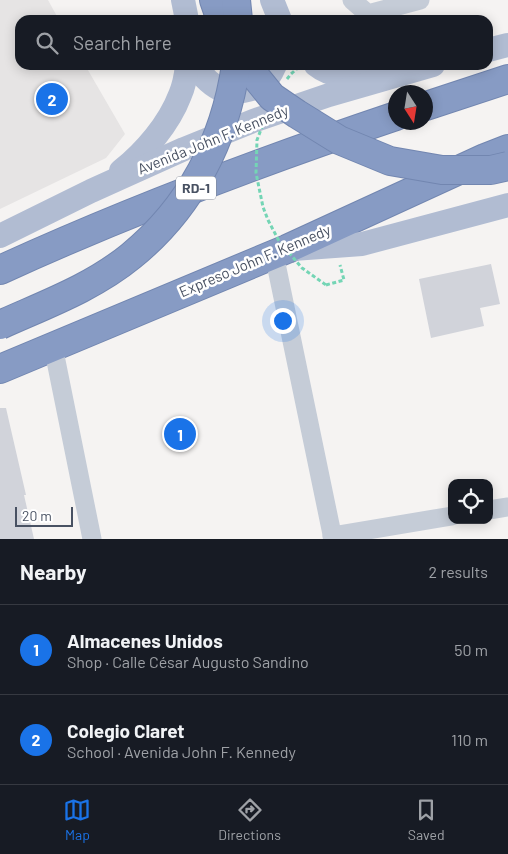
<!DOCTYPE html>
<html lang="en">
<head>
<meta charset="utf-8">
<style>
  body { margin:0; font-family:Barlow,sans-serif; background:#242831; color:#f1f3f6 }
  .controls { position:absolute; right:15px; bottom:15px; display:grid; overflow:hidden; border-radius:10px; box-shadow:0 2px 12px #0003 }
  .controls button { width:45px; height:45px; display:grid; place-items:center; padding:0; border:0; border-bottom:1px solid #363941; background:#171b24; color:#f1f3f6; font:25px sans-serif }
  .compass { position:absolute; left:388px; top:85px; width:45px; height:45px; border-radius:50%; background:#171b24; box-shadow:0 2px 12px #0003; rotate:168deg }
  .scale { position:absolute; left:15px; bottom:12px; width:58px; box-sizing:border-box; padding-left:5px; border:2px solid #485162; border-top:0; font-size:14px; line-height:18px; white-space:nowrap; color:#485162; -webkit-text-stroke:4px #fff; paint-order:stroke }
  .you { position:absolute; left:282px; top:320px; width:18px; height:18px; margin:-12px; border:4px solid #fff; border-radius:50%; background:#1a73e8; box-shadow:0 0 0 8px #1a73e833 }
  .badge { display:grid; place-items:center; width:32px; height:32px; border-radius:50%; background:#1a73e8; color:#fff; font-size:16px; font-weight:700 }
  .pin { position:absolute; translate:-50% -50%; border:2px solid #fff; box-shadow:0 1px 5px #0006 }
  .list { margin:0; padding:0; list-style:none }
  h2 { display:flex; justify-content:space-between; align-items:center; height:65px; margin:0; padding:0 20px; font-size:21px }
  h2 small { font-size:16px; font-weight:400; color:#9ea1a6 }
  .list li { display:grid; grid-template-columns:32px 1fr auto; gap:15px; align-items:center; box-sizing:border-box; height:90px; padding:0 20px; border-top:1px solid #363941 }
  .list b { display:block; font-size:19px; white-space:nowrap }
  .list p { margin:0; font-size:16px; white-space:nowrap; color:#9ea1a6 }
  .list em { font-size:16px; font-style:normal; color:#9ea1a6 }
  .icon { flex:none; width:28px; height:28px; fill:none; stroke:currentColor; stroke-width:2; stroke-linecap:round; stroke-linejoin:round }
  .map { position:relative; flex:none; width:508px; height:539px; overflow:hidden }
  .search { position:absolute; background:#171b24; box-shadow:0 2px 12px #0003; left:15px; right:15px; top:15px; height:55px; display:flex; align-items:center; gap:12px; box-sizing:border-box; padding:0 18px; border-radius:15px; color:#9ea1a6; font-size:19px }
  .sheet { height:245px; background:#171b24 }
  nav { display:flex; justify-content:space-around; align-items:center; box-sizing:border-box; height:70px; border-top:1px solid #363941; background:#171b24; font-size:14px; color:#9ea1a6 }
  nav a { display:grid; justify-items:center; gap:2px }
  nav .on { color:#1a73e8 }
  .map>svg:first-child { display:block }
  .education { fill:#e6e4e4 }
  .building { fill:#d1d3da }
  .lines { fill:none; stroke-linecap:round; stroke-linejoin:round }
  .highway-casing { stroke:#7286b0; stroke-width:30 }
  .path { stroke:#74d5b5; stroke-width:3; stroke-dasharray:4 2.5; stroke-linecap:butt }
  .minor { stroke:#c5ccd7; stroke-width:19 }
  .major { stroke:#b1bcd2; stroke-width:24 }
  .highway { stroke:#879bc4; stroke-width:28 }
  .highway-bridge-casing { stroke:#7286b0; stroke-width:30; stroke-linecap:butt }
  .path-bridge { stroke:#74d5b5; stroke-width:3; stroke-dasharray:4 2.5; stroke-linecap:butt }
  .highway-bridge { stroke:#879bc4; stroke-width:28 }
  .labels { text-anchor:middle; stroke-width:5; stroke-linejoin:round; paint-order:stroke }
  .shield { fill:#fff; stroke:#7f8591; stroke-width:1 }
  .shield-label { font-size:14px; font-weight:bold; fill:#485162 }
  .street-label { font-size:15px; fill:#485162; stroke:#fff }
</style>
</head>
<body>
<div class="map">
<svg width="508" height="539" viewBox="0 0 508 539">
  <rect width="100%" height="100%" fill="#f5f3f2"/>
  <!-- education -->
  <polygon class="education" points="0,0 48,0 59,20 20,20 20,65 85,65 125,134 106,158 0,209"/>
  <!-- building -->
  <g class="building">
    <polygon points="491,264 500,304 480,308 484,326 431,338 419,279"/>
    <polygon points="0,408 6,408 26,495 24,495 34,539 0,539"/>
  </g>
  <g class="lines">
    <!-- highway casing -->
    <g class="highway-casing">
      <g id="highway">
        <polyline points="214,0 221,20"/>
        <polyline points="236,0 238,20"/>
        <polyline points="426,106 508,79"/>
        <path d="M0 270C129 211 262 161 396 116"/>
        <polyline points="0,369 287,249 485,158 508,149"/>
      </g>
    </g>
    <!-- path -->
    <polyline class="path" points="326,285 344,280 340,265"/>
    <!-- minor -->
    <g class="minor">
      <polyline points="352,0 368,14 420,0"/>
      <polyline points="274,254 333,539"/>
      <polyline points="53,346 92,539"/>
      <polyline points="489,510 508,507"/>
      <polyline points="332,536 452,516"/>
    </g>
    <!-- major -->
    <g class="major">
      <polyline points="183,0 187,20"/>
      <polyline points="272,0 280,20"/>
      <polyline points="488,50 508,45"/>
      <path d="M195 65C202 76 212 86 224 91 232 94 255 90 262 84 268 80 272 72 275 65"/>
      <path d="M316 65C332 78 352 77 371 74"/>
      <path d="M121 171C145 152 169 124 180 95 184 86 186 75 187 65"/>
      <polyline points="0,236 91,191 184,149 253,121 329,95 433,65"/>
      <polyline points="293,249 362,244 508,205"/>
    </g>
    <!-- highway -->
    <use href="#highway" class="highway"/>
    <!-- highway-bridge casing -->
    <g class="highway-bridge-casing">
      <g id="highway-bridge">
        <polyline points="246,65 272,97 297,114 339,140 390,161 442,170 491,170 508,166"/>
        <path d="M0 325C44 305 92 288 131 256 190 208 225 141 236 65"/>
      </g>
    </g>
    <!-- path-bridge -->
    <g class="path-bridge">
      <polyline points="287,79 291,74 301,65"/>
      <polyline points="265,119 257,140 256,173 263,207 268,220 279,241 302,268 326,285"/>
    </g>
    <!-- highway-bridge -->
    <use href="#highway-bridge" class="highway-bridge"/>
  </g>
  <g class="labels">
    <!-- shield labels -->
    <rect class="shield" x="176" y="176.5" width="40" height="23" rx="4"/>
    <g class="shield-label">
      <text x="196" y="193">RD-1</text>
    </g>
    <!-- street labels -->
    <g class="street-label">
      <text transform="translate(213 140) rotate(-22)" y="5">Avenida John F. Kennedy</text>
      <text transform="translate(255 261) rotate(-23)" y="5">Expreso John F. Kennedy</text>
    </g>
  </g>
</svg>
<div class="controls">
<button><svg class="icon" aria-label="locate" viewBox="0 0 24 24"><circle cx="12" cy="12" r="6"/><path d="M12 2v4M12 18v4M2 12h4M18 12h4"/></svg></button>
</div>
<svg class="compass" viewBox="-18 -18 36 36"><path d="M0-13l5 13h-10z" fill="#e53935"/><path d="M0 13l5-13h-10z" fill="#9ea1a6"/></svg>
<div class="scale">20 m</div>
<div class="you"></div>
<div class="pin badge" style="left:180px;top:434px">1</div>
<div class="pin badge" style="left:52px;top:99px">2</div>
<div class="search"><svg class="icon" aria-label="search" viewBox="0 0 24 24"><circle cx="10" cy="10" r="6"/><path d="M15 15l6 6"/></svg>Search here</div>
</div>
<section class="sheet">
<h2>Nearby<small>2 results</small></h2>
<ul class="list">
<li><span class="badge">1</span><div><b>Almacenes Unidos</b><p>Shop · Calle César Augusto Sandino</p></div><em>50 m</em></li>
<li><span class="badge">2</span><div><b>Colegio Claret</b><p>School · Avenida John F. Kennedy</p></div><em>110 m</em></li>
</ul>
</section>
<nav>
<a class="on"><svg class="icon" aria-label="map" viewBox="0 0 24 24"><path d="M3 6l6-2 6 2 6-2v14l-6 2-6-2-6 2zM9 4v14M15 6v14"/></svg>Map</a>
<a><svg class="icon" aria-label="directions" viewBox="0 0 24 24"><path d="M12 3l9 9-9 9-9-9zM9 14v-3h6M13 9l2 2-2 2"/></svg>Directions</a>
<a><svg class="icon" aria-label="saved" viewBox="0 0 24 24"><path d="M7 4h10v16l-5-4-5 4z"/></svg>Saved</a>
</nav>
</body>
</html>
